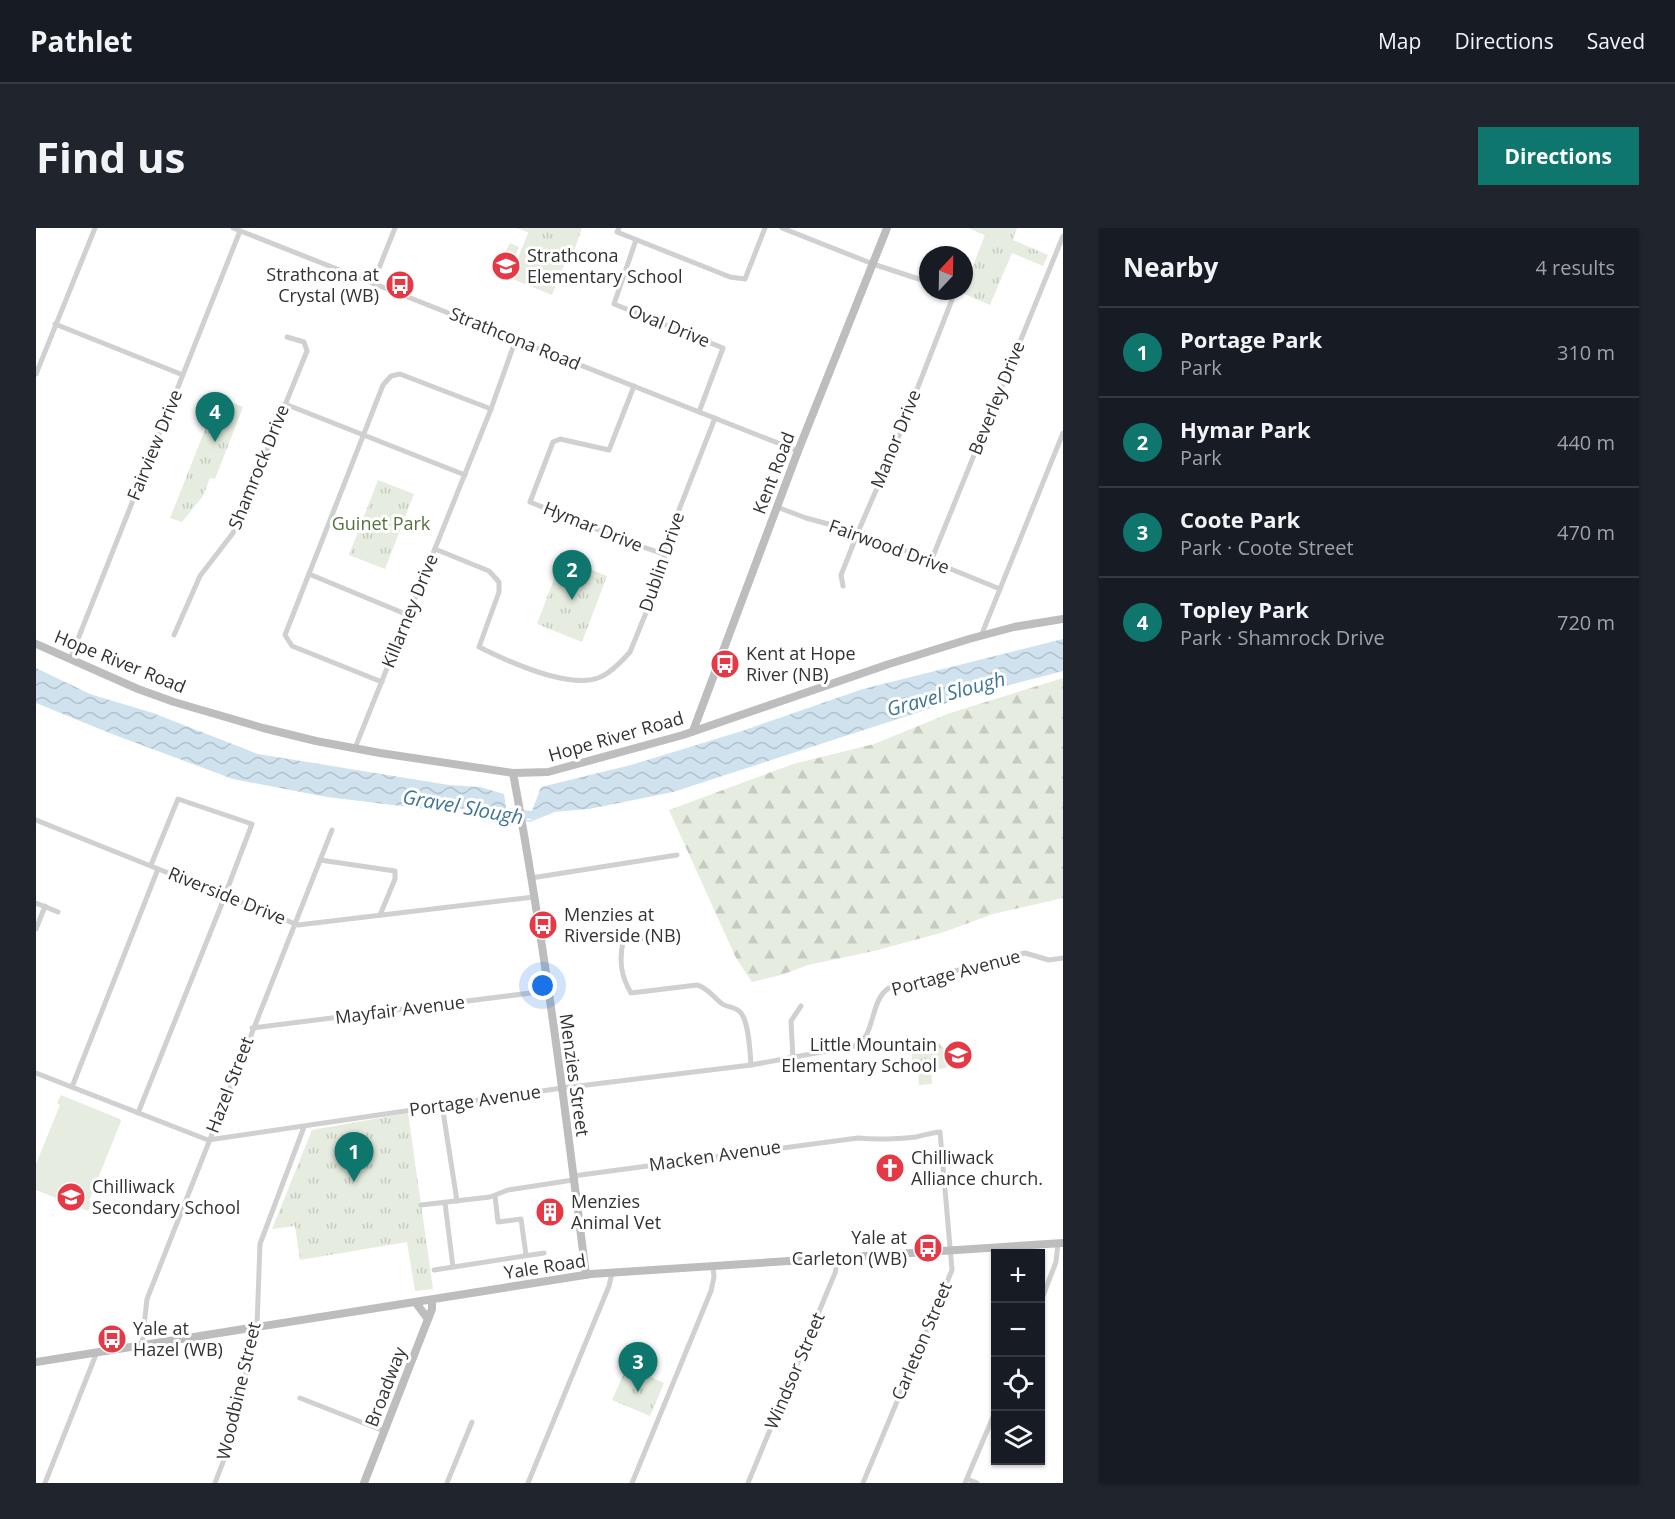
<!DOCTYPE html>
<html lang="en">
<head>
<meta charset="utf-8">
<style>
  body { margin:0; font-family:"Open Sans",sans-serif; background:#20242c; color:#f1f3f6 }
  .controls { position:absolute; right:18px; bottom:18px; display:grid; overflow:hidden; border-radius:0px; box-shadow:0 2px 4px #0004 }
  .controls button { width:54px; height:54px; display:grid; place-items:center; padding:0; border:0; border-bottom:2px solid #363941; background:#171b24; color:#f1f3f6; font:30px sans-serif }
  .compass { position:absolute; left:883px; top:18px; width:54px; height:54px; border-radius:50%; background:#171b24; box-shadow:0 2px 4px #0004; rotate:22deg }
  .you { position:absolute; left:507px; top:758px; width:21px; height:21px; margin:-15px; border:4px solid #fff; border-radius:50%; background:#1a73e8; box-shadow:0 0 0 9px #1a73e833 }
  .badge { display:grid; place-items:center; width:39px; height:39px; border-radius:50%; background:#0f766e; color:#fff; font-size:20px; font-weight:700 }
  .pin { position:absolute; translate:-50% -50px; filter:drop-shadow(0 2px 3px #0008) }
  .pin::after { content:''; position:absolute; top:32px; width:21px; height:18px; background:inherit; clip-path:polygon(0 0,100% 0,50% 100%) }
  .list { margin:0; padding:0; list-style:none }
  h2 { display:flex; justify-content:space-between; align-items:center; height:78px; margin:0; padding:0 24px; font-size:26px }
  h2 small { font-size:20px; font-weight:400; color:#9ea1a6 }
  .list li { display:grid; grid-template-columns:39px 1fr auto; gap:18px; align-items:center; box-sizing:border-box; height:90px; padding:0 24px; border-top:2px solid #363941 }
  .list b { display:block; font-size:22px; white-space:nowrap }
  .list p { margin:0; font-size:20px; white-space:nowrap; color:#9ea1a6 }
  .list em { font-size:20px; font-style:normal; color:#9ea1a6 }
  .icon { flex:none; width:33px; height:33px; fill:none; stroke:currentColor; stroke-width:2; stroke-linecap:round; stroke-linejoin:round }
  .map { position:relative; flex:none; width:1027px; height:1255px; overflow:hidden; border-radius:0px }
  header { display:flex; align-items:center; gap:36px; box-sizing:border-box; height:84px; padding:0 30px; background:#171b24; border-bottom:2px solid #363941 }
  header strong { font-size:28px }
  nav { display:flex; gap:33px; margin-inline-start:auto; font-size:21px }
  .intro { display:flex; align-items:center; justify-content:space-between; box-sizing:border-box; height:144px; padding:0 36px }
  h1 { margin:0; font-size:42px }
  .button { padding:15px 27px; border-radius:0px; background:#0f766e; color:#fff; font-size:21px; font-weight:700 }
  main { display:flex; gap:36px; padding:0 36px }
  aside { flex:1; background:#171b24; border-radius:0px; box-shadow:0 2px 4px #0004 }
  .map>svg:first-child { display:block }
  .green { fill:#e6ecdf }
  .forest { fill:url(#forest-firs) }
  .park { fill:url(#park-tufts) }
  .water { fill:url(#water-waves) }
  .lines { fill:none; stroke-linecap:round; stroke-linejoin:round }
  .stream { stroke:#cfe2ee; stroke-width:1.5 }
  .street { stroke:#d0d0d0; stroke-width:5 }
  .secondary { stroke:#bdbdbd; stroke-width:8 }
  .labels { text-anchor:middle; stroke-width:6; stroke-linejoin:round; paint-order:stroke }
  .poi-label { font-size:18px; fill:#333; stroke:#fff; text-anchor:start }
  .street-label { font-size:18px; fill:#333; stroke:#fff }
  .park-label { font-size:18px; fill:#56703f; stroke:#fff }
  .water-label { font-size:20px; font-style:italic; fill:#3f7597; stroke:#fff }
</style>
</head>
<body>
<header>
<strong>Pathlet</strong>
<nav><a>Map</a><a>Directions</a><a>Saved</a></nav>
</header>
<div class="intro"><h1>Find us</h1><a class="button">Directions</a></div>
<main>
<div class="map">
<svg width="1027" height="1255" viewBox="0 0 1027 1255">
  <defs>
    <pattern id="forest-firs" width="22" height="20" patternUnits="userSpaceOnUse" patternTransform="scale(1.5)"><rect width="22" height="20" fill="#e6ecdf"/><path d="M5 1l3.5 6h-7zM16 11l3.5 6h-7z" fill="#c6cbc0"/></pattern>
    <pattern id="park-tufts" width="24" height="20" patternUnits="userSpaceOnUse" patternTransform="scale(1.5)"><rect width="24" height="20" fill="#e6ecdf"/><path d="M3 7l-1-3M5 7V3M7 7l1-3M15 17l-1-3M17 17v-4M19 17l1-3" fill="none" stroke="#c6cbc0"/></pattern>
    <pattern id="water-waves" width="16" height="10" patternUnits="userSpaceOnUse" patternTransform="scale(1.5)"><rect width="16" height="10" fill="#cfe2ee"/><path d="M0 5q4-4 8 0t8 0" fill="none" stroke="#b2c2cd"/></pattern>
  </defs>
  <rect width="100%" height="100%" fill="#fff"/>
  <!-- green -->
  <g class="green">
    <polygon points="494,0 543,0 516,67 474,50"/>
    <polygon points="25,867 84,891 85,893 53,973 55,975 52,983 0,962 0,936 24,877 21,875"/>
  </g>
  <!-- forest -->
  <polygon class="forest" points="1027,450 1027,670 957,686 908,704 838,723 772,737 745,747 716,754 700,730 633,582 757,536 838,516 914,485"/>
  <!-- park -->
  <g class="park">
    <polygon points="481,0 546,0 538,23"/>
    <polygon points="932,0 981,0 977,12 1012,27 1007,38 976,25 954,77 926,65 949,7"/>
    <polygon points="474,15 483,19 475,39 464,34"/>
    <polygon points="182,169 207,179 179,251 174,250 167,268 146,294 134,290"/>
    <polygon points="342,252 378,266 349,341 313,327"/>
    <polygon points="526,330 571,348 546,414 501,396"/>
    <polygon points="902,815 907,819 911,840 895,842 896,856 883,857 882,839 876,833 876,819 882,816"/>
    <polygon points="372,885 397,1061 379,1063 371,1014 264,1032 259,998 236,1001 276,902"/>
    <polygon points="591,1139 628,1155 614,1188 576,1172"/>
  </g>
  <!-- water -->
  <polygon class="water" points="1027,411 1027,443 942,465 637,564 553,581 516,584 497,591 443,588 438,580 398,582 291,569 197,551 76,506 0,475 0,440 54,466 117,485 222,526 413,557 444,559 468,566 470,580 496,583 505,559 595,537 706,503 827,461"/>
  <g class="lines">
    <!-- stream -->
    <polyline class="stream" points="488,592 494,593 517,584"/>
    <!-- street -->
    <g class="street">
      <polyline points="197,0 762,223"/>
      <polyline points="583,0 581,4 694,49 709,51 729,0"/>
      <polyline points="746,0 837,36 892,54"/>
      <polyline points="600,12 578,76 687,120 663,184"/>
      <polyline points="337,55 359,0"/>
      <polyline points="19,96 147,147"/>
      <polyline points="0,146 59,0"/>
      <polyline points="598,158 573,222 524,211 517,214 494,274 590,313 630,327"/>
      <polyline points="249,176 429,247"/>
      <polyline points="741,279 770,290 826,305 964,361"/>
      <path d="M399 321 453 343 463 354V364L443 419C471 433 532 461 562 450 574 446 586 433 594 424L627 343 630 315 679 190"/>
      <polyline points="895,333 1027,8"/>
      <polyline points="273,346 372,387"/>
      <polyline points="807,358 805,347 822,304 857,223 919,64 917,63"/>
      <polyline points="138,407 164,348 197,305 271,123 268,114 251,109"/>
      <polyline points="945,408 1027,205"/>
      <polyline points="34,431 204,3"/>
      <polyline points="346,454 256,418 249,407 347,157 355,148 364,146 455,181"/>
      <polyline points="319,520 455,181 480,111"/>
      <polyline points="0,592 262,697 498,669"/>
      <polyline points="284,632 359,643 359,651 344,687"/>
      <polyline points="115,637 142,571 216,596 189,667"/>
      <polyline points="495,650 641,627"/>
      <polyline points="0,675 22,684"/>
      <polyline points="0,701 9,678"/>
      <path d="M631 706 587 714C583 733 585 748 595 765L661 757C672 760 676 768 684 774 689 780 700 778 705 785 713 795 714 824 715 837"/>
      <polyline points="216,800 511,763"/>
      <polyline points="757,831 755,793 765,778"/>
      <path d="M0 845 172 912 526 860 715 837 818 818C840 811 833 772 853 760L989 725 1013 732 1027 730"/>
      <polyline points="36,859 122,641"/>
      <polyline points="406,877 421,973"/>
      <polyline points="102,885 189,668"/>
      <path d="M537 948 822 910C841 912 861 911 880 909 888 907 895 905 904 904L916 1042 827 1255"/>
      <polyline points="459,968 462,994 485,991 490,1027"/>
      <polyline points="409,975 417,1039"/>
      <polyline points="385,977 454,969 472,962 537,952"/>
      <polyline points="398,1042 508,1025"/>
      <polyline points="1005,1073 1020,1034 1022,1015"/>
      <polyline points="106,1116 111,1071 296,602"/>
      <polyline points="264,1170 348,1203"/>
      <polyline points="931,1251 941,1255"/>
      <polyline points="9,1255 61,1124"/>
      <polyline points="179,1255 192,1221 221,1098 224,1016 268,899"/>
      <polyline points="411,1255 436,1194"/>
      <polyline points="492,1255 573,1058 576,1045"/>
      <polyline points="596,1255 675,1063 678,1049 677,1039"/>
      <polyline points="712,1255 799,1045 802,1031"/>
      <polyline points="929,1255 960,1182"/>
    </g>
    <!-- secondary -->
    <g class="secondary">
      <polyline points="0,416 102,461 138,474 227,500 280,513 344,525 477,545 512,544 647,507 853,436 933,411 978,399 1027,391"/>
      <polyline points="657,503 762,223 851,0"/>
      <path d="M477 545C508 711 529 879 550 1047"/>
      <polyline points="380,1075 392,1091"/>
      <polyline points="0,1134 555,1046 1027,1015"/>
      <polyline points="328,1255 396,1081 396,1073"/>
    </g>
  </g>
  <!-- icons -->
  <defs>
    <g id="school-disc" transform="scale(1.5)"><circle r="9.5" fill="#e63946" stroke="#fff"/><path d="M0-5L7-2L0 1L-7-2ZM-4 1L0 2.5L4 1V4Q0 6-4 4Z" fill="#fff"/></g>
    <g id="bus-disc" transform="scale(1.5)"><circle r="9.5" fill="#e63946" stroke="#fff"/><path d="M-5-6H5V4H4V6H2V4H-2V6H-4V4H-5ZM-3.5-4V0h7V-4ZM-3.5 1.2v1.5H-2V1.2ZM2 1.2v1.5H3.5V1.2Z" fill="#fff"/></g>
    <g id="church-disc" transform="scale(1.5)"><circle r="9.5" fill="#e63946" stroke="#fff"/><path d="M-1.2-6h2.4v3.5h3.3v2.4h-3.3V6h-2.4V-.1h-3.3v-2.4h3.3Z" fill="#fff"/></g>
    <g id="building-disc" transform="scale(1.5)"><circle r="9.5" fill="#e63946" stroke="#fff"/><path d="M-4-6H4V6H1V3H-1V6H-4ZM-2.5-4.3h1.7v1.8h-1.7ZM.8-4.3h1.7v1.8H.8ZM-2.5-1h1.7V.8h-1.7ZM.8-1h1.7V.8H.8Z" fill="#fff"/></g>
  </defs>
  <g fill-rule="evenodd">
    <use href="#school-disc" x="470" y="38"/>
    <use href="#bus-disc" x="364" y="57"/>
    <use href="#bus-disc" x="689" y="436"/>
    <use href="#bus-disc" x="507" y="697"/>
    <use href="#school-disc" x="922" y="827"/>
    <use href="#church-disc" x="854" y="940"/>
    <use href="#school-disc" x="35" y="969"/>
    <use href="#building-disc" x="514" y="984"/>
    <use href="#bus-disc" x="892" y="1020"/>
    <use href="#bus-disc" x="76" y="1111"/>
  </g>
  <g class="labels">
    <!-- poi labels -->
    <g class="poi-label">
      <text x="491" y="34">Strathcona<tspan x="491" dy="21">Elementary School</tspan></text>
      <text x="343" y="53" text-anchor="end">Strathcona at<tspan x="343" dy="21">Crystal (WB)</tspan></text>
      <text x="710" y="432">Kent at Hope<tspan x="710" dy="21">River (NB)</tspan></text>
      <text x="528" y="693">Menzies at<tspan x="528" dy="21">Riverside (NB)</tspan></text>
      <text x="901" y="823" text-anchor="end">Little Mountain<tspan x="901" dy="21">Elementary School</tspan></text>
      <text x="875" y="936">Chilliwack<tspan x="875" dy="21">Alliance church.</tspan></text>
      <text x="56" y="965">Chilliwack<tspan x="56" dy="21">Secondary School</tspan></text>
      <text x="535" y="980">Menzies<tspan x="535" dy="21">Animal Vet</tspan></text>
      <text x="871" y="1016" text-anchor="end">Yale at<tspan x="871" dy="21">Carleton (WB)</tspan></text>
      <text x="97" y="1107">Yale at<tspan x="97" dy="21">Hazel (WB)</tspan></text>
    </g>
    <!-- street labels -->
    <g class="street-label">
      <text transform="translate(633 98) rotate(22)" y="6">Oval Drive</text>
      <text transform="translate(479 111) rotate(22)" y="6">Strathcona Road</text>
      <text transform="translate(961 170) rotate(-68)" y="6">Beverley Drive</text>
      <text transform="translate(860 211) rotate(-68)" y="6">Manor Drive</text>
      <text transform="translate(119 217) rotate(-68)" y="6">Fairview Drive</text>
      <text transform="translate(223 239) rotate(-68)" y="6">Shamrock Drive</text>
      <text transform="translate(738 245) rotate(-69)" y="6">Kent Road</text>
      <text transform="translate(557 299) rotate(22)" y="6">Hymar Drive</text>
      <text transform="translate(853 319) rotate(20)" y="6">Fairwood Drive</text>
      <text transform="translate(626 334) rotate(-71)" y="6">Dublin Drive</text>
      <text transform="translate(374 383) rotate(-68)" y="6">Killarney Drive</text>
      <text transform="translate(84 434) rotate(22)" y="6">Hope River Road</text>
      <text transform="translate(580 509) rotate(-16)" y="6">Hope River Road</text>
      <text transform="translate(191 668) rotate(22)" y="6">Riverside Drive</text>
      <text transform="translate(920 745) rotate(-15)" y="6">Portage Avenue</text>
      <text transform="translate(364 782) rotate(-7)" y="6">Mayfair Avenue</text>
      <text transform="translate(538 847) rotate(82)" y="6">Menzies Street</text>
      <text transform="translate(194 857) rotate(-69)" y="6">Hazel Street</text>
      <text transform="translate(439 873) rotate(-8)" y="6">Portage Avenue</text>
      <text transform="translate(679 928) rotate(-8)" y="6">Macken Avenue</text>
      <text transform="translate(509 1039) rotate(-9)" y="6">Yale Road</text>
      <text transform="translate(886 1113) rotate(-67)" y="6">Carleton Street</text>
      <text transform="translate(759 1143) rotate(-67)" y="6">Windsor Street</text>
      <text transform="translate(350 1159) rotate(-69)" y="6">Broadway</text>
      <text transform="translate(203 1163) rotate(-77)" y="6">Woodbine Street</text>
    </g>
    <!-- park labels -->
    <g class="park-label">
      <text x="345" y="302">Guinet Park</text>
    </g>
    <!-- water labels -->
    <g class="water-label">
      <text transform="translate(910 466) rotate(-15)" y="7">Gravel Slough</text>
      <text transform="translate(427 579) rotate(10)" y="7">Gravel Slough</text>
    </g>
  </g>
</svg>
<div class="controls">
<button>+</button>
<button>−</button>
<button><svg class="icon" aria-label="locate" viewBox="0 0 24 24"><circle cx="12" cy="12" r="6"/><path d="M12 2v4M12 18v4M2 12h4M18 12h4"/></svg></button>
<button><svg class="icon" aria-label="layers" viewBox="0 0 24 24"><path d="M12 4l9 5-9 5-9-5zM3 14l9 5 9-5"/></svg></button>
</div>
<svg class="compass" viewBox="-18 -18 36 36"><path d="M0-13l5 13h-10z" fill="#e53935"/><path d="M0 13l5-13h-10z" fill="#9ea1a6"/></svg>
<div class="you"></div>
<div class="pin badge" style="left:318px;top:954px">1</div>
<div class="pin badge" style="left:536px;top:372px">2</div>
<div class="pin badge" style="left:602px;top:1164px">3</div>
<div class="pin badge" style="left:179px;top:214px">4</div>
</div>
<aside>
<h2>Nearby<small>4 results</small></h2>
<ul class="list">
<li><span class="badge">1</span><div><b>Portage Park</b><p>Park</p></div><em>310 m</em></li>
<li><span class="badge">2</span><div><b>Hymar Park</b><p>Park</p></div><em>440 m</em></li>
<li><span class="badge">3</span><div><b>Coote Park</b><p>Park · Coote Street</p></div><em>470 m</em></li>
<li><span class="badge">4</span><div><b>Topley Park</b><p>Park · Shamrock Drive</p></div><em>720 m</em></li>
</ul>
</aside>
</main>
</body>
</html>
